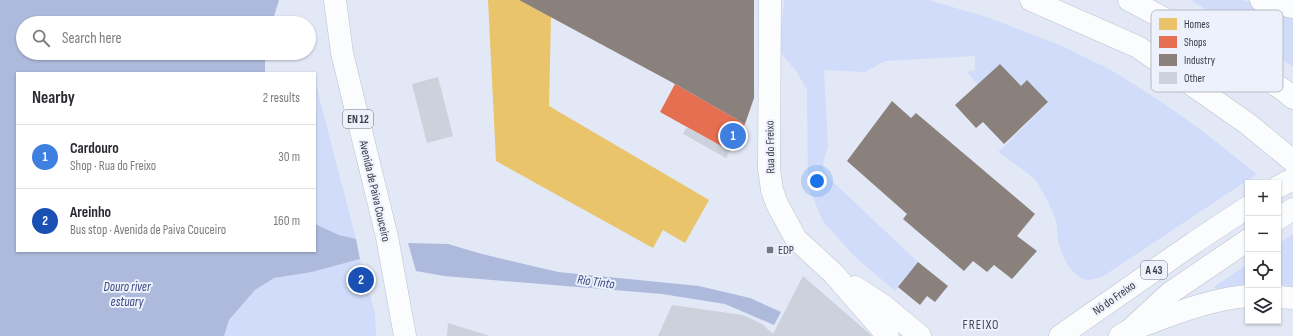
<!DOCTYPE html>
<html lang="en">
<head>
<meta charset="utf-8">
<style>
  body { margin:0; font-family:"Sofia Sans Condensed",sans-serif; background:#f7f7f7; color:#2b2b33 }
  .controls { position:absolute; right:12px; bottom:12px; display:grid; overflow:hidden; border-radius:0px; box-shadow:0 1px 3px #0004 }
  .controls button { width:36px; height:36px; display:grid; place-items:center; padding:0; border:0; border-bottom:1px solid #e1e1e2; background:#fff; color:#2b2b33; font:20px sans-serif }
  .you { position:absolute; left:817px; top:181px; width:14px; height:14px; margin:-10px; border:3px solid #fff; border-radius:50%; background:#1a73e8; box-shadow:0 0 0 6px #1a73e833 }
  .badge { display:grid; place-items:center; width:26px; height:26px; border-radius:50%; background:#7c3aed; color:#fff; font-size:13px; font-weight:700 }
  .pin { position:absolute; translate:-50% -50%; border:2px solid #fff; box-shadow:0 1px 4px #0006 }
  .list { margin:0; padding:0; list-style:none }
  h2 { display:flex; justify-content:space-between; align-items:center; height:52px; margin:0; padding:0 16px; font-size:17px }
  h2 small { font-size:13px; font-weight:400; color:#7c7c81 }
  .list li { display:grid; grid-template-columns:26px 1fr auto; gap:12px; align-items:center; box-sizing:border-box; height:64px; padding:0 16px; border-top:1px solid #e1e1e2 }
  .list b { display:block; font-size:15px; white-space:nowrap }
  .list p { margin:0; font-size:13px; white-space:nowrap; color:#7c7c81 }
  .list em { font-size:13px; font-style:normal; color:#7c7c81 }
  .icon { flex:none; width:22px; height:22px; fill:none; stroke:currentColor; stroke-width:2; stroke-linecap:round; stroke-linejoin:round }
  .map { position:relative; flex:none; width:1293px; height:336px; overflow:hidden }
  .search { position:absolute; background:#fff; box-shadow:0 1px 3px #0004; left:16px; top:16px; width:300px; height:44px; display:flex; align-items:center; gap:10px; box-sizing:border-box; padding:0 14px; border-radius:22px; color:#7c7c81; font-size:15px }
  .panel { position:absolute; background:#fff; box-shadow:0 1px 3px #0004; left:16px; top:72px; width:300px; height:180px; border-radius:0px }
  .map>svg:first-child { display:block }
  .green { fill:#d0dcf9 }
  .water { fill:#adbadb }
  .homes { fill:#e9c46a }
  .shops { fill:#e76f51 }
  .industry { fill:#8a817c }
  .building { fill:#ccd1db }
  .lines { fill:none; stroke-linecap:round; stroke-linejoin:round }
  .secondary-casing { stroke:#bdc2cc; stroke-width:23 }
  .primary-casing { stroke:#bdc2cc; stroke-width:23 }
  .highway-casing { stroke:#bdc2cc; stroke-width:23 }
  .secondary { stroke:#fbfcfe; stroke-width:22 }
  .primary { stroke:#fbfcfe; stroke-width:22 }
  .highway { stroke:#fbfcfe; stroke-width:22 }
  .poi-dot { fill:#747884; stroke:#edf1fc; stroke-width:1.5 }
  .labels { text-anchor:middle; stroke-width:4; stroke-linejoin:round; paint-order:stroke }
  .shield { fill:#edf1fc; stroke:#6e727d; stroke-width:1 }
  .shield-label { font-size:11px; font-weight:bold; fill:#383c46 }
  .street-label { font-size:12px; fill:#383c46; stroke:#edf1fc }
  .poi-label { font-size:12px; fill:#383c46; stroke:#edf1fc; text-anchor:start }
  .water-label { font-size:13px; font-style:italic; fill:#37497f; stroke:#edf1fc }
  .neighbourhood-label { font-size:13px; letter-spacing:1px; fill:#40485d; stroke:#edf1fc }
  .key { fill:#edf1fc; stroke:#b7bbc5; stroke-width:1 }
  .key-label { font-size:11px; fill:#383c46 }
</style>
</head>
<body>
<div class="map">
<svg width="1293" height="336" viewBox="0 0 1293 336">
  <rect width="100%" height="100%" fill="#e2e8f6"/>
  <!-- green -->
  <g class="green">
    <path d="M784 0H928L987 17 1062 46 1111 70 1163 103 1201 130 1257 174 1102 277C1097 278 1090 281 1084 279 1070 274 1060 253 1058 239 1057 233 1057 227 1056 221 1051 207 1044 194 1037 182 1032 175 1006 158 998 152L1048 103 1027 80 1021 86 1000 64 978 85 967 72 975 70V56L885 61 865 72 824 70 828 146 824 159 823 169 832 181 918 262 895 291 853 255 823 221 808 187 807 90 796 71 779 51Z"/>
    <polygon points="1191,0 1243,0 1293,12 1293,67"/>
    <polygon points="316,85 356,239 339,235 315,224 315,113 317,111"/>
    <polygon points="1293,234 1293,287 1278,284 1278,244"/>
    <polygon points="360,259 375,313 376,336 224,336 229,320 255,290 274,278 312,272"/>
    <polygon points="1248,264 1248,284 1217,289 1214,287"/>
  </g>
  <!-- water -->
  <g class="water">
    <polygon points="0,0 279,0 272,23 23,23 23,53 265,53 265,73 17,73 17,251 315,251 315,224 339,235 356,239 360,259 312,272 274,278 255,290 229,320 224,336 0,336"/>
    <polygon points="408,243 448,244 482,254 558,272 699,286 750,298 781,312 774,325 725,304 662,294 444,276 416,271"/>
  </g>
  <!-- homes -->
  <polygon class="homes" points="488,0 519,0 551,17 549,106 709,200 685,243 663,230 653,248 496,161"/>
  <!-- shops -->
  <polygon class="shops" points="675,84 745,124 730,151 660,112"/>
  <!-- industry -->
  <g class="industry">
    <polygon points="519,0 754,0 754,98 745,124 675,84"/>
    <polygon points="1000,64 1021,86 1027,80 1048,102 1004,144 983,122 976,128 955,105"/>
    <polygon points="892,101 911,118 916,113 1035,214 1017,236 1037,251 1012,279 994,265 987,272 973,261 964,271 903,219 907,214 847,161"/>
    <polygon points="918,262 948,286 935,302 927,296 920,305 898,287"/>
  </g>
  <!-- building -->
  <g class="building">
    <polygon points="438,77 453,136 427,143 412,84"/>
    <polygon points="687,127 730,151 726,158 683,134"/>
    <polygon points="803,276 872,336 658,336 672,305 743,315 762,324 773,334"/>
    <polygon points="448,323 490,336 447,336"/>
  </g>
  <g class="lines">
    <!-- secondary casing -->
    <g class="secondary-casing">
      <g id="secondary">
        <polyline points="770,0 769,169 772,190 777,204 796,239 833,273 888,336"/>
        <polyline points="855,287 884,306 920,336"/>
      </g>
    </g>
    <!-- primary casing -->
    <g class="primary-casing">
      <polyline id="primary" points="335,0 342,53 387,237 405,336"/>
    </g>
    <!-- highway casing -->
    <g class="highway-casing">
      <g id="highway">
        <polyline points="1031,0 1138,47 1248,124 1293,161"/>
        <polyline points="1129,0 1216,46 1285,91 1293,98"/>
        <polyline points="1261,0 1293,7"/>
        <polyline points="1278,187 1293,179"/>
        <polyline points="1278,219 1293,209"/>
        <polyline points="1278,297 1293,298"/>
        <path d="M1138 327C1174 314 1210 299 1248 296"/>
        <polyline points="1060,336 1195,242 1248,207"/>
        <polyline points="1120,336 1130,330 1170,293 1248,240"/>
      </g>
    </g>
    <!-- secondary -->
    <use href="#secondary" class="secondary"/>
    <!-- primary -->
    <use href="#primary" class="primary"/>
    <!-- highway -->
    <use href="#highway" class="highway"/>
  </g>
  <!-- markers -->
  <rect class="poi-dot" x="766" y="246" width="8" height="8" rx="2"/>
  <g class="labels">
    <!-- shield labels -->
    <g class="shield">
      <rect x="343" y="110" width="30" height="18" rx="3"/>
      <rect x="1141" y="261" width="26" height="18" rx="3"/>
    </g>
    <g class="shield-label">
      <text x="358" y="123">EN 12</text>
      <text x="1154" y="274">A 43</text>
    </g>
    <!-- street labels -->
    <g class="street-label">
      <text transform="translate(770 147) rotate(-91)" y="4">Rua do Freixo</text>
      <text transform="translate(375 191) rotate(77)" y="4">Avenida de Paiva Couceiro</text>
      <text transform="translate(1114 298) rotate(-35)" y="4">Nó do Freixo</text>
    </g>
    <!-- poi labels -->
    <g class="poi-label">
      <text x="778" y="254">EDP</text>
    </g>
    <!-- water labels -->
    <g class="water-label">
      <text transform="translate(596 281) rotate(8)" y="5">Rio Tinto</text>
      <text x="127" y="291">Douro river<tspan x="127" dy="15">estuary</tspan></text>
    </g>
    <!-- neighbourhood labels -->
    <g class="neighbourhood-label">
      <text x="981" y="329">FREIXO</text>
    </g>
  </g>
  <!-- legend -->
  <rect x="1151" y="10" width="132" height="82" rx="6" class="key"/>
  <rect x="1159" y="18" width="18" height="12" fill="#e9c46a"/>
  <rect x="1159" y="36" width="18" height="12" fill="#e76f51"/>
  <rect x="1159" y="54" width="18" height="12" fill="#8a817c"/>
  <rect x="1159" y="72" width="18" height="12" fill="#ccd1db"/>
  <g class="key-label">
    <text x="1184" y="28">Homes</text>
    <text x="1184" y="46">Shops</text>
    <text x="1184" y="64">Industry</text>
    <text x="1184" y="82">Other</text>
  </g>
</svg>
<div class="controls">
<button>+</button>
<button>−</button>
<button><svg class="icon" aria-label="locate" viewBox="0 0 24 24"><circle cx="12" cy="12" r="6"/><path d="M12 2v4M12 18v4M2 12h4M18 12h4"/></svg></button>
<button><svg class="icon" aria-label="layers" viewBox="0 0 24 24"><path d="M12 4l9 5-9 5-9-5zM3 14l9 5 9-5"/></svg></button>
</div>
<div class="you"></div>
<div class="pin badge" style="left:733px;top:136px;background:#3f7fe0">1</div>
<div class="pin badge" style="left:361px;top:280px;background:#1a4fb4">2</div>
<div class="search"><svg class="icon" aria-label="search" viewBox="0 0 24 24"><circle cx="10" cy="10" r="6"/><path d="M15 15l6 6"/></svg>Search here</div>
<section class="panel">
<h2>Nearby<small>2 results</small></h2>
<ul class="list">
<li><span class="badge" style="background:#3f7fe0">1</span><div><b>Cardouro</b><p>Shop · Rua do Freixo</p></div><em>30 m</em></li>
<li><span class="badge" style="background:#1a4fb4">2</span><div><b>Areinho</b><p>Bus stop · Avenida de Paiva Couceiro</p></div><em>160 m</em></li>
</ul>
</section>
</div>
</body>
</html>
